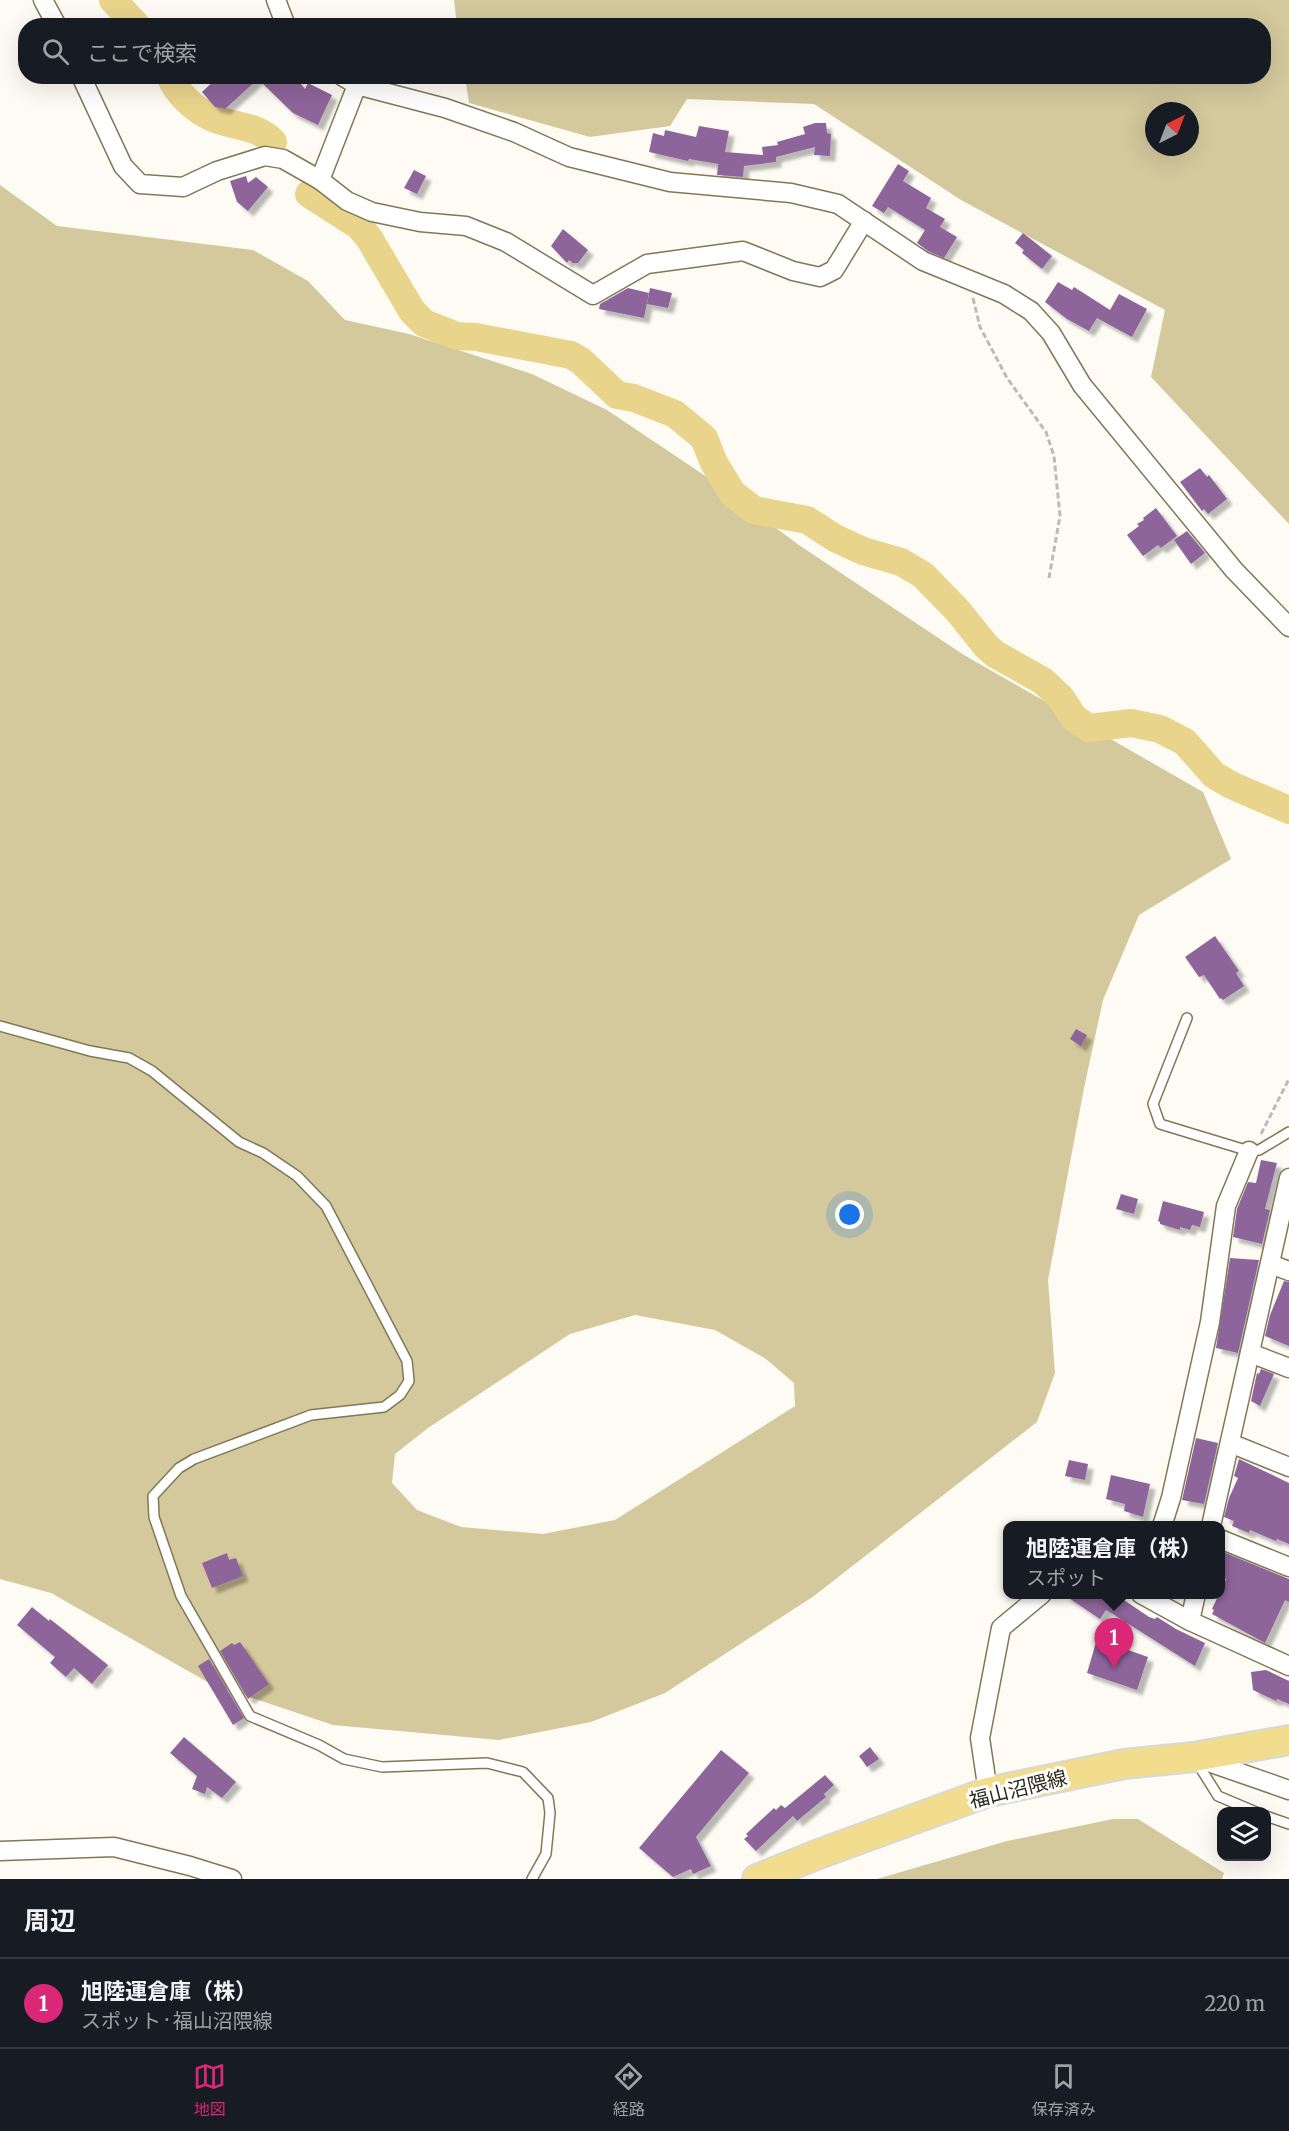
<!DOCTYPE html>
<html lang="ja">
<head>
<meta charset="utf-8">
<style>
  body { margin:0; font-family:Merriweather,"Noto Sans JP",serif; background:#242831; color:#f1f3f6 }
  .controls { position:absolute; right:18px; bottom:18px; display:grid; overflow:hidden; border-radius:12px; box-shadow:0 6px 24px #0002 }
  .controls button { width:54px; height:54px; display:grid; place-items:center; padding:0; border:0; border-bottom:2px solid #363941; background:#171b24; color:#f1f3f6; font:30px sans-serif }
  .compass { position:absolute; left:1145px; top:102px; width:54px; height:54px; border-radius:50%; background:#171b24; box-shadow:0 6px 24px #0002; rotate:42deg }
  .you { position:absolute; left:850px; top:1215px; width:21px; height:21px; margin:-15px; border:4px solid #fff; border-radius:50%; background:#1a73e8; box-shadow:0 0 0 9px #1a73e833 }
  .badge { display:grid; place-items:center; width:39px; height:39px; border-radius:50%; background:#db2777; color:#fff; font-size:20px; font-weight:700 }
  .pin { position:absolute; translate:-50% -50px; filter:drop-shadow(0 2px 3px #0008) }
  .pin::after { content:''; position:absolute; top:32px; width:21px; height:18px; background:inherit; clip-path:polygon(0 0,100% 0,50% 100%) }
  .popup { position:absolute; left:1003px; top:1521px; width:222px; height:78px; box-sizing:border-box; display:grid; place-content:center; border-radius:12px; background:#171b24; filter:drop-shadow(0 2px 4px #0005); font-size:20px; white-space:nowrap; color:#9ea1a6 }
  .popup b { font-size:22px; color:#f1f3f6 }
  .popup::after { content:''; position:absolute; left:50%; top:100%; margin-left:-12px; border:12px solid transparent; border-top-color:#171b24 }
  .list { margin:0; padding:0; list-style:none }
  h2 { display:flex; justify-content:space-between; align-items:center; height:78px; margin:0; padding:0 24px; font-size:26px }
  h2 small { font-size:20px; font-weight:400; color:#9ea1a6 }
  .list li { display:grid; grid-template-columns:39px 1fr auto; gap:18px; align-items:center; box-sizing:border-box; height:90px; padding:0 24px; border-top:2px solid #363941 }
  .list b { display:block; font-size:22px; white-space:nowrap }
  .list p { margin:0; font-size:20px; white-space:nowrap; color:#9ea1a6 }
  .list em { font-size:20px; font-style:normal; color:#9ea1a6 }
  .icon { flex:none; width:33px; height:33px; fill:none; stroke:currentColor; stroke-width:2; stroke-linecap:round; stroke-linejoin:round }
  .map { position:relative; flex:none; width:1289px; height:1879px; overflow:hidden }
  .search { position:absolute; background:#171b24; box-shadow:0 6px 24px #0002; left:18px; right:18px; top:18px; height:66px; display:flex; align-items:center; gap:15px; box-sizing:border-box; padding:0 21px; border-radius:24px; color:#9ea1a6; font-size:22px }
  .sheet { height:168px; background:#171b24 }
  nav { display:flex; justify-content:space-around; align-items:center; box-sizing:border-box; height:84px; border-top:2px solid #363941; background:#171b24; font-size:16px; color:#9ea1a6 }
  nav a { display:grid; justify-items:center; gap:3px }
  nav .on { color:#db2777 }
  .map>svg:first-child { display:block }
  .green { fill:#d4c89d; fill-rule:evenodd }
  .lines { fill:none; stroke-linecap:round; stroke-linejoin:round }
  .river { stroke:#e9d48c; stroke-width:28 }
  .building { fill:#8e659b; filter:url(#shadow) }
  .service-casing { stroke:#817856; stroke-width:12 }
  .minor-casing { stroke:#817856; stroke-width:21 }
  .primary-casing { stroke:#d9d8d6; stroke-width:32 }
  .path { stroke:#bdbbb2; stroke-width:3; stroke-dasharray:6 3; stroke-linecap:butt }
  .service { stroke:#fff; stroke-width:9 }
  .minor { stroke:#fff; stroke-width:18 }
  .primary { stroke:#f2dd8e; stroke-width:28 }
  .labels { text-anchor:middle; stroke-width:6; stroke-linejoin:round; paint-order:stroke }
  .street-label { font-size:20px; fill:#2c281a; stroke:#fff }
</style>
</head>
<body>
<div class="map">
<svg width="1289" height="1879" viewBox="0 0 1289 1879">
  <defs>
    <filter id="shadow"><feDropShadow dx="5.5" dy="5.5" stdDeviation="1.5" flood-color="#0004"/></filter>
  </defs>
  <rect width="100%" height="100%" fill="#fdfbf4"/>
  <!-- green -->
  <g class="green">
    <path d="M454 0H1289V524L1151 377 1165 310 961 200 814 104 687 99 670 126 590 137 469 103 465 77 1264 76V26H457ZM1154 111H1190V147H1154Z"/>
    <path d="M0 185 57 226 253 250 308 281 345 320 409 334 532 374 607 410 704 475 799 545 964 655 1203 792 1231 859 1139 915 1103 1000 1084 1088 1048 1280 1055 1373 1037 1422 814 1596 665 1693 591 1722 499 1740 333 1725 211 1684 51 1593 0 1579ZM635 1315 715 1330 766 1359 794 1383 795 1406 615 1520 543 1534 461 1527 417 1510 392 1483 395 1454 428 1428 570 1334Z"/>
    <polygon points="1113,1819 1138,1819 1224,1873 1222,1879 877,1879 1007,1841"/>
  </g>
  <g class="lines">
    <!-- river -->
    <g class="river">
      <polyline points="113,0 137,26"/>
      <path d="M170 76C177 94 196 111 213 118 233 127 258 125 273 142"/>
      <polyline points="309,194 359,226 369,238 412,311 424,323 457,336 476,337 571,355 581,361 617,395 634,398 675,414 704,438 714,463 733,494 754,510 807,520 835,538 863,551 901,562 923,575 958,611 986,646 995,654 1043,681 1061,698 1074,718 1089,728 1131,723 1160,729 1185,742 1214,775 1231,785 1289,810"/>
    </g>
  </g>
  <!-- building -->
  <g class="building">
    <polygon points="219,76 294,76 305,89 308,83 332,95 318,125 293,113 258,79 225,109 215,107 202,92"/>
    <polygon points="815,123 826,123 827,133 831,134 830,156 814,155 815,147 776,157 776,162 744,166 743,177 717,175 718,164 689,159 688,161 649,152 653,133 664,136 665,130 696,137 699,126 729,131 725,152 763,155 762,147 778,145 777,142 805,134 803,127"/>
    <polygon points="898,164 909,171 903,181 931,198 926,208 945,219 940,227 957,237 944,258 928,251 917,243 925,230 888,207 884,213 872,206"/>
    <polygon points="414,170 426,176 417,194 404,188"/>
    <polygon points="246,176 248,183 256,177 268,187 248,211 237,202 230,181"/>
    <polygon points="563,229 588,250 578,263 573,263 569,260 567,263 551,246"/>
    <polygon points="1023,233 1052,256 1042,269 1022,253 1024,250 1015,243"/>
    <polygon points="1058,282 1072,290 1074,287 1110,310 1119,294 1147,309 1132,337 1097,318 1089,331 1067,319 1045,302"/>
    <polygon points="628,288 649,293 644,318 599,309 600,304"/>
    <polygon points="650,288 672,293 668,308 647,304"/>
    <polygon points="1200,468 1207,477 1209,475 1227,499 1208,514 1204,509 1202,511 1180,482"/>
    <polygon points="1156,508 1177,536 1161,548 1158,545 1143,556 1127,535 1139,526 1137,524 1144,520 1143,518"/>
    <polygon points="1187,531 1205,553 1191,564 1174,540"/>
    <polygon points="1215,936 1239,971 1236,973 1244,986 1223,1000 1221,998 1220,999 1204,975 1199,977 1185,957"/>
    <polygon points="1076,1029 1087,1035 1081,1046 1070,1039"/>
    <polygon points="1261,1160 1277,1163 1265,1209 1270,1210 1262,1244 1233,1237 1237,1209 1248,1182 1256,1183"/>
    <polygon points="1121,1194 1138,1199 1134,1214 1116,1209"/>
    <polygon points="1163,1201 1204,1212 1200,1227 1192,1225 1190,1230 1180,1227 1180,1230 1160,1224 1160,1222 1158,1221"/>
    <polygon points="1230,1258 1259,1260 1238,1353 1216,1348"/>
    <polygon points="1284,1281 1289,1282 1289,1346 1265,1336 1270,1315"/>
    <polygon points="1261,1369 1274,1374 1260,1406 1251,1401 1257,1373 1259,1374"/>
    <polygon points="1196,1438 1218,1443 1204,1504 1182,1500"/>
    <polygon points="1239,1459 1289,1483 1289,1544 1277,1539 1276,1541 1250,1530 1249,1533 1232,1526 1234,1521 1224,1517 1229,1498 1238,1478 1234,1476"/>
    <polygon points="1069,1460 1088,1464 1085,1480 1065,1476"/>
    <polygon points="1111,1475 1150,1484 1143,1517 1124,1511 1125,1504 1106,1499"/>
    <polygon points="1221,1551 1289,1579 1289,1602 1285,1600 1265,1643 1212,1614 1214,1610 1212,1609 1226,1579 1221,1577"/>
    <polygon points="227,1553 229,1560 236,1558 243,1576 212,1588 202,1563"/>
    <polygon points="1063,1594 1115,1594 1149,1617 1155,1619 1157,1617 1176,1629 1205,1643 1195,1666 1113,1614 1106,1610 1100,1619"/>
    <polygon points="32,1607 49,1621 50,1619 108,1665 92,1684 74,1668 66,1677 50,1663 55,1657 17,1625"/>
    <polygon points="1097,1639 1148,1657 1137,1690 1087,1673"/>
    <polygon points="240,1642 269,1684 248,1699 220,1651 232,1643 234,1645"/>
    <polygon points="209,1659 244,1718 233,1725 198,1666"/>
    <polygon points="1266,1670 1289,1681 1289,1704 1277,1699 1276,1701 1253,1690 1251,1672"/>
    <polygon points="184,1737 236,1782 222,1798 207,1787 205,1794 192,1789 197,1776 170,1753"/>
    <polygon points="870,1747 879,1759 867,1767 859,1756"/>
    <polygon points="721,1750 749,1773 696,1837 711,1866 693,1874 691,1869 673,1877 639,1848"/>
    <polygon points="825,1775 834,1785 824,1794 826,1797 797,1821 793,1816 756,1851 744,1839 748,1836 746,1834 774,1808 776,1810 781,1805 785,1808"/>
  </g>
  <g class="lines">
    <!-- service casing -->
    <g class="service-casing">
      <g id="service">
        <polyline points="1187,1018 1153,1104 1160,1124 1249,1151 1259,1150 1289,1132"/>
        <polyline points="0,1026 90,1051 129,1058 152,1071 239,1142 263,1153 297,1176 326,1206 407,1361 409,1381 400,1395 384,1407 311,1415 194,1459 179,1468 153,1496 154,1517 181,1596 250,1716 319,1745 344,1759 382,1767 487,1763 523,1772 548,1798 550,1813 546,1854 532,1879"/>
        <polyline points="1196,1761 1218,1796 1256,1812"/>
        <polyline points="1266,1816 1289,1824"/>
      </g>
    </g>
    <!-- minor casing -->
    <g class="minor-casing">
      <g id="minor">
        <polyline points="43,0 57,26"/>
        <polyline points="276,0 286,26"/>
        <polyline points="81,76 123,166 140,184 183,187 217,171 265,156 283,159 320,180"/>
        <polyline points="342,76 357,85 445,108 514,132 569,157 670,182 791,193 838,204 923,261 1004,294 1031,311 1051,333 1082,385 1234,570 1289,627"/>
        <polyline points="357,85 320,180 347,201 372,212 420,222 466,226 506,242 593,295 647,264 743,251 793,271 820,277 834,270 864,221"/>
        <polyline points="1270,1264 1289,1271"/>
        <polyline points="1250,1353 1289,1368"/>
        <polyline points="1230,1443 1289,1467"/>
        <polyline points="1162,1526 1171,1498 1210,1322 1226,1206 1249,1151"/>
        <polyline points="1211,1526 1289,1178"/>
        <polyline points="1220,1539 1289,1567"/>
        <polyline points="1141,1594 1190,1621"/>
        <polyline points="1196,1594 1190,1621 1289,1666"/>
        <polyline points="1200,1759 1289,1790"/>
        <polyline points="988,1792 980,1738 1001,1628 1042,1594"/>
        <polyline points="0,1851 114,1847 190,1866 232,1879"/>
      </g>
    </g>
    <!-- primary casing -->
    <g class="primary-casing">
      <polyline id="primary" points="757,1879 816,1855 988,1792 1124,1764 1194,1757 1289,1740"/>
    </g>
    <!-- path -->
    <g class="path">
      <polyline points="973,298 980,327 1007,378 1046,432 1054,456 1060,516 1049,578"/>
      <polyline points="1261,1134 1289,1079"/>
    </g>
    <!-- service -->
    <use href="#service" class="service"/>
    <!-- minor -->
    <use href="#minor" class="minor"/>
    <!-- primary -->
    <use href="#primary" class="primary"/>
  </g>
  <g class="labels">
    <!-- street labels -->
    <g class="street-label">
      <text transform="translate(1018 1789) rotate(-14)" y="7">福山沼隈線</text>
    </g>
  </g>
</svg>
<div class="controls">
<button><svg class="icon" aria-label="layers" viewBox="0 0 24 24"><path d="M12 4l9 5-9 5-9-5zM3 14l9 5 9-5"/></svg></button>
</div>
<svg class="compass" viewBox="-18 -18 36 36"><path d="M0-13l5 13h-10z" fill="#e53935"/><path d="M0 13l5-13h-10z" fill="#9ea1a6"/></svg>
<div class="you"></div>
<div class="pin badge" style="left:1114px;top:1668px">1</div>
<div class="popup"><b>旭陸運倉庫（株）</b>スポット</div>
<div class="search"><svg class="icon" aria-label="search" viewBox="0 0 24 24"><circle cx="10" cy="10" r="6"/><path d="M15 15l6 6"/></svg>ここで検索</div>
</div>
<section class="sheet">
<h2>周辺<small></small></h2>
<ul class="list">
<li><span class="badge">1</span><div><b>旭陸運倉庫（株）</b><p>スポット · 福山沼隈線</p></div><em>220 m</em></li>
</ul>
</section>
<nav>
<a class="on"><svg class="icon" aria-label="map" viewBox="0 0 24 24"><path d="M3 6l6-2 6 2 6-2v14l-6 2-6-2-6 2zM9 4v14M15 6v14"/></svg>地図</a>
<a><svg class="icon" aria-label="directions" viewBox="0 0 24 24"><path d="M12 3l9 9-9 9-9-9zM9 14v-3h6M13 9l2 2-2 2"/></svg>経路</a>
<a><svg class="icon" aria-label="saved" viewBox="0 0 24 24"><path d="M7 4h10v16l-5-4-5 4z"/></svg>保存済み</a>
</nav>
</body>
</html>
